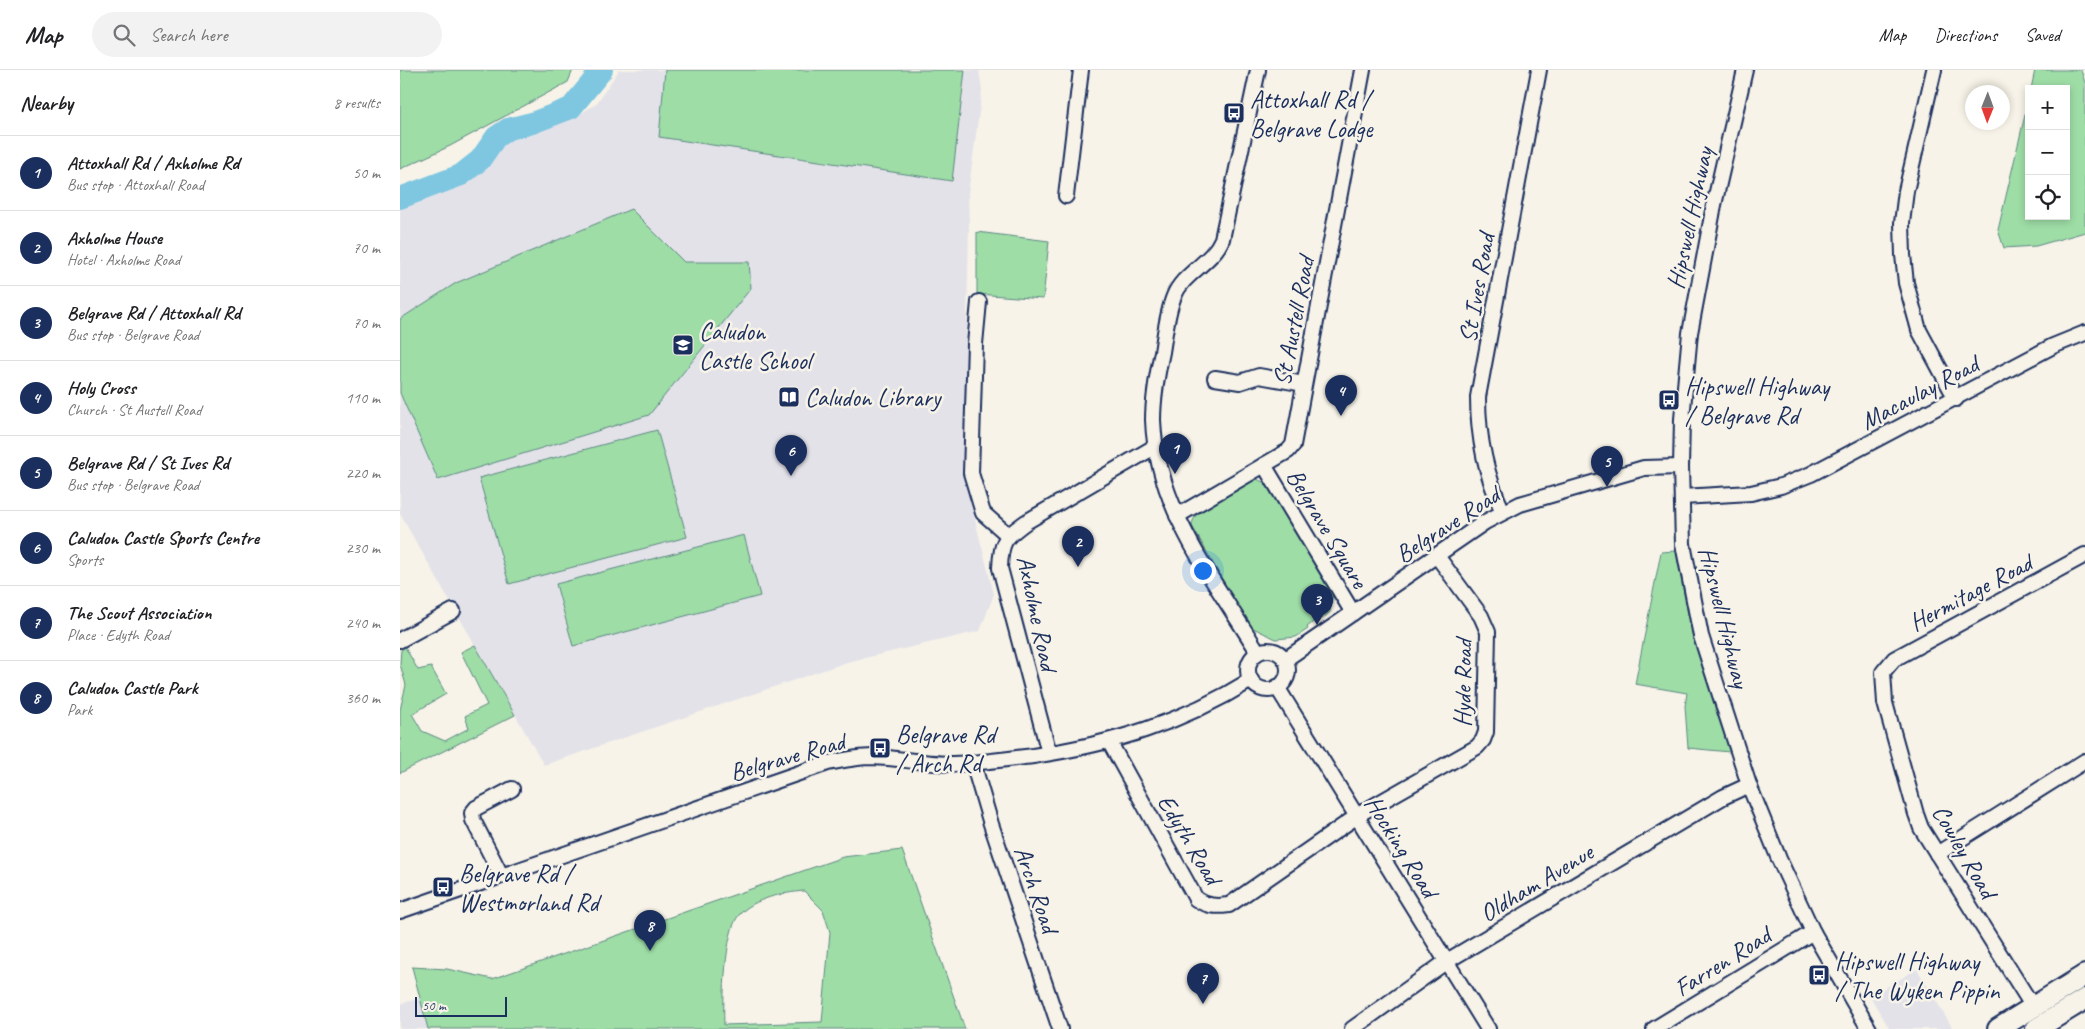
<!DOCTYPE html>
<html lang="en">
<head>
<meta charset="utf-8">
<style>
  body { margin:0; font-family:Caveat,sans-serif; background:#f2f2f2; color:#202124 }
  .controls { position:absolute; right:15px; top:15px; display:grid; overflow:hidden; border-radius:0px; box-shadow:0 2px 8px #0003 }
  .controls button { width:45px; height:45px; display:grid; place-items:center; padding:0; border:0; border-bottom:1px solid #e0e0e0; background:#fff; color:#202124; font:25px sans-serif }
  .compass { position:absolute; left:1565px; top:15px; width:45px; height:45px; border-radius:50%; background:#fff; box-shadow:0 2px 8px #0003; rotate:181deg }
  .scale { position:absolute; left:15px; bottom:12px; width:92px; box-sizing:border-box; padding-left:5px; border:2px solid #1b2f5e; border-top:0; font-size:14px; line-height:18px; white-space:nowrap; color:#1b2f5e; -webkit-text-stroke:4px #f7f3e8; paint-order:stroke }
  .you { position:absolute; left:802px; top:500px; width:18px; height:18px; margin:-12px; border:4px solid #fff; border-radius:50%; background:#1a73e8; box-shadow:0 0 0 8px #1a73e833 }
  .badge { display:grid; place-items:center; width:32px; height:32px; border-radius:50%; background:#1b2f5e; color:#fff; font-size:16px; font-weight:700 }
  .pin { position:absolute; translate:-50% -41px; filter:drop-shadow(0 1px 2px #0008) }
  .pin::after { content:''; position:absolute; top:26px; width:18px; height:15px; background:inherit; clip-path:polygon(0 0,100% 0,50% 100%) }
  .list { margin:0; padding:0; list-style:none }
  h2 { display:flex; justify-content:space-between; align-items:center; height:65px; margin:0; padding:0 20px; font-size:21px }
  h2 small { font-size:16px; font-weight:400; color:#757577 }
  .list li { display:grid; grid-template-columns:32px 1fr auto; gap:15px; align-items:center; box-sizing:border-box; height:75px; padding:0 20px; border-top:1px solid #e0e0e0 }
  .list b { display:block; font-size:19px; white-space:nowrap }
  .list p { margin:0; font-size:16px; white-space:nowrap; color:#757577 }
  .list em { font-size:16px; font-style:normal; color:#757577 }
  .icon { flex:none; width:28px; height:28px; fill:none; stroke:currentColor; stroke-width:2; stroke-linecap:round; stroke-linejoin:round }
  .map { position:relative; flex:none; width:1685px; height:959px; overflow:hidden }
  header { display:flex; align-items:center; gap:30px; box-sizing:border-box; height:70px; padding:0 25px; background:#fff; border-bottom:1px solid #e0e0e0 }
  header strong { font-size:24px }
  nav { display:flex; gap:28px; margin-inline-start:auto; font-size:18px }
  .search { width:350px; height:45px; background:#f2f2f2; display:flex; align-items:center; gap:12px; box-sizing:border-box; padding:0 18px; border-radius:28px; color:#757577; font-size:19px }
  main { display:flex }
  aside { flex:1; background:#fff }
  .map>svg:first-child { display:block }
  .built { fill:#e3e2e9 }
  .green { fill:#9edda6; stroke:#5c8682; fill-rule:evenodd }
  .lines { fill:none; stroke-linecap:round; stroke-linejoin:round }
  .river { stroke:#7fc6e0; stroke-width:22 }
  .minor-casing { stroke:#1b2f5e; stroke-width:18 }
  .highway-casing { stroke:#1b2f5e; stroke-width:24 }
  .minor { stroke:#f7f3e8; stroke-width:14 }
  .highway { stroke:#f7f3e8; stroke-width:20 }
  .labels { text-anchor:middle; stroke-width:5; stroke-linejoin:round; paint-order:stroke }
  .poi-label { font-size:25px; fill:#1b2f5e; stroke:#f7f3e8; text-anchor:start }
  .street-label { font-size:25px; fill:#1b2f5e; stroke:#f7f3e8 }
</style>
</head>
<body>
<header>
<strong>Map</strong>
<div class="search"><svg class="icon" aria-label="search" viewBox="0 0 24 24"><circle cx="10" cy="10" r="6"/><path d="M15 15l6 6"/></svg>Search here</div>
<nav><a>Map</a><a>Directions</a><a>Saved</a></nav>
</header>
<main>
<aside>
<h2>Nearby<small>8 results</small></h2>
<ul class="list">
<li><span class="badge">1</span><div><b>Attoxhall Rd / Axholme Rd</b><p>Bus stop · Attoxhall Road</p></div><em>50 m</em></li>
<li><span class="badge">2</span><div><b>Axholme House</b><p>Hotel · Axholme Road</p></div><em>70 m</em></li>
<li><span class="badge">3</span><div><b>Belgrave Rd / Attoxhall Rd</b><p>Bus stop · Belgrave Road</p></div><em>70 m</em></li>
<li><span class="badge">4</span><div><b>Holy Cross</b><p>Church · St Austell Road</p></div><em>110 m</em></li>
<li><span class="badge">5</span><div><b>Belgrave Rd / St Ives Rd</b><p>Bus stop · Belgrave Road</p></div><em>220 m</em></li>
<li><span class="badge">6</span><div><b>Caludon Castle Sports Centre</b><p>Sports</p></div><em>230 m</em></li>
<li><span class="badge">7</span><div><b>The Scout Association</b><p>Place · Edyth Road</p></div><em>240 m</em></li>
<li><span class="badge">8</span><div><b>Caludon Castle Park</b><p>Park</p></div><em>360 m</em></li>
</ul>
</aside>
<div class="map">
<svg width="1685" height="959" viewBox="0 0 1685 959">
  <rect width="100%" height="100%" fill="#f7f3e8"/>
  <filter id="ink" filterUnits="userSpaceOnUse"><feTurbulence type="fractalNoise" baseFrequency=".02" numOctaves="2"/><feDisplacementMap in="SourceGraphic" scale="10" xChannelSelector="R" yChannelSelector="G"/><feConvolveMatrix kernelMatrix="1 2 1 2 8 2 1 2 1" color-interpolation-filters="sRGB"/></filter>
  <g filter="url(#ink)">
    <!-- built -->
    <g class="built">
      <polygon points="219,0 579,0 582,20 568,124 569,154 564,396 566,415 594,524 580,561 447,592 144,695 0,444 0,138 63,114 84,94 103,72 178,45 196,34"/>
      <polygon points="1517,899 1553,959 1490,959 1470,927"/>
      <polygon points="21,928 28,959 0,959 0,934"/>
    </g>
    <!-- green -->
    <g class="green">
      <polygon points="0,0 173,0 168,12 50,76 0,99"/>
      <polygon points="265,0 565,0 552,111 259,67"/>
      <polygon points="1635,0 1681,0 1685,13 1685,162 1636,176 1604,178 1598,160 1629,28 1629,146 1666,146 1666,19 1631,19"/>
      <polygon points="231,139 284,192 349,192 351,218 249,345 38,410 0,323 0,249 56,213"/>
      <polygon points="577,162 649,171 643,229 577,224"/>
      <polygon points="257,360 287,467 109,514 79,408"/>
      <path d="M855 408 867 414 874 423 933 524 930 542 922 549 920 547 907 557 908 559 896 567 876 569 849 556 792 456C791 438 836 418 851 409Z"/>
      <polygon points="344,465 360,526 173,576 156,514"/>
      <polygon points="1276,481 1288,544 1330,682 1288,678 1285,636 1287,623 1235,614 1261,482"/>
      <polygon points="75,575 115,645 0,703 0,640 6,615 0,594 1,580 5,577 18,600 31,597 46,624 12,644 22,661 45,671 69,658 65,646 87,635 61,582"/>
      <path d="M502 780 565 959H28L12 897 47 899 92 909 443 787ZM404 821 423 840 430 862 422 952 324 955C323 932 324 862 339 845 354 828 383 823 404 821Z"/>
    </g>
    <g class="lines">
      <!-- river -->
      <polyline class="river" points="0,128 61,105 80,90 96,67 108,59 132,53 171,38 202,0"/>
      <!-- minor casing -->
      <g class="minor-casing">
        <g id="minor">
          <path d="M858 0 822 169C812 193 783 203 774 226 767 243 765 264 762 282 757 305 753 327 753 350 756 437 814 510 858 582"/>
          <polyline points="1345,0 1314,135 1290,263 1282,349 1281,397 1283,474 1301,566 1349,715 1379,789 1413,862 1469,959"/>
          <polyline points="1534,0 1506,121 1502,153 1503,185 1506,213 1519,260 1556,329"/>
          <polyline points="666,126 681,0"/>
          <polyline points="579,232 575,274 571,403 583,443 608,465"/>
          <polyline points="815,308 840,312 859,306 904,314"/>
          <polyline points="864,395 953,543"/>
          <polyline points="1282,427 1351,423 1381,416 1411,404 1653,276 1685,263"/>
          <path d="M1103 442C1086 406 1078 367 1078 327L1139 0"/>
          <polyline points="777,446 888,381 893,375 963,0"/>
          <polyline points="0,570 53,541"/>
          <circle cx="868" cy="600" r="20"/>
          <polyline points="886,589 1085,452 1120,434 1244,398 1281,397"/>
          <polyline points="877,617 1088,959"/>
          <path d="M709 671 796 829C807 836 815 837 829 835L963 742 1077 677 1083 670 1086 662 1088 562 1081 546 1037 486"/>
          <path d="M649 683 600 498C601 471 604 468 626 452L756 376"/>
          <polyline points="573,693 591,754 660,959"/>
          <polyline points="1537,784 1685,691"/>
          <polyline points="101,805 73,750 72,743 76,738 112,719"/>
          <path d="M0 841 428 693C443 690 458 687 473 687 500 688 526 694 553 694 580 693 607 689 633 686 712 674 782 653 851 610"/>
          <polyline points="1633,937 1521,758 1516,744 1485,633 1483,602 1494,589 1685,485"/>
          <polyline points="952,959 1047,891 1323,727 1349,715"/>
          <polyline points="1254,959 1413,862"/>
        </g>
      </g>
      <!-- highway casing -->
      <g class="highway-casing">
        <g id="highway">
          <polyline points="1598,959 1685,905"/>
          <polyline points="1636,959 1685,929"/>
        </g>
      </g>
      <!-- minor -->
      <use href="#minor" class="minor"/>
      <!-- highway -->
      <use href="#highway" class="highway"/>
    </g>
  </g>
  <!-- icons -->
  <defs>
    <g id="bus-square" transform="scale(1.125)"><rect x="-9" y="-9" width="18" height="18" rx="4" fill="#1b2f5e" stroke="#f7f3e8"/><path d="M-5-6H5V4H4V6H2V4H-2V6H-4V4H-5ZM-3.5-4V0h7V-4ZM-3.5 1.2v1.5H-2V1.2ZM2 1.2v1.5H3.5V1.2Z" fill="#fff"/></g>
    <g id="school-square" transform="scale(1.125)"><rect x="-9" y="-9" width="18" height="18" rx="4" fill="#1b2f5e" stroke="#f7f3e8"/><path d="M0-5L7-2L0 1L-7-2ZM-4 1L0 2.5L4 1V4Q0 6-4 4Z" fill="#fff"/></g>
    <g id="library-square" transform="scale(1.125)"><rect x="-9" y="-9" width="18" height="18" rx="4" fill="#1b2f5e" stroke="#f7f3e8"/><path d="M-6-4Q-3-5.5-.7-3.5V5Q-3 3-6 4ZM6-4Q3-5.5 .7-3.5V5Q3 3 6 4Z" fill="#fff"/></g>
  </defs>
  <g fill-rule="evenodd">
    <use href="#bus-square" x="834" y="43"/>
    <use href="#school-square" x="283" y="275"/>
    <use href="#library-square" x="389" y="327"/>
    <use href="#bus-square" x="1269" y="330"/>
    <use href="#bus-square" x="480" y="678"/>
    <use href="#bus-square" x="43" y="817"/>
    <use href="#bus-square" x="1419" y="905"/>
  </g>
  <g class="labels">
    <!-- poi labels -->
    <g class="poi-label">
      <text x="850" y="38">Attoxhall Rd /<tspan x="850" dy="29">Belgrave Lodge</tspan></text>
      <text x="299" y="270">Caludon<tspan x="299" dy="29">Castle School</tspan></text>
      <text x="1285" y="325">Hipswell Highway<tspan x="1285" dy="29">/ Belgrave Rd</tspan></text>
      <text x="405" y="336">Caludon Library</text>
      <text x="496" y="673">Belgrave Rd<tspan x="496" dy="29">/ Arch Rd</tspan></text>
      <text x="59" y="812">Belgrave Rd /<tspan x="59" dy="29">Westmorland Rd</tspan></text>
      <text x="1435" y="900">Hipswell Highway<tspan x="1435" dy="29">/ The Wyken Pippin</tspan></text>
    </g>
    <!-- street labels -->
    <g class="street-label">
      <text transform="translate(1289 148) rotate(-78)" y="9">Hipswell Highway</text>
      <text transform="translate(1076 218) rotate(-80)" y="9">St Ives Road</text>
      <text transform="translate(893 251) rotate(-79)" y="9">St Austell Road</text>
      <text transform="translate(1519 322) rotate(-28)" y="9">Macaulay Road</text>
      <text transform="translate(1047 454) rotate(-33)" y="9">Belgrave Road</text>
      <text transform="translate(928 458) rotate(59)" y="9">Belgrave Square</text>
      <text transform="translate(1570 522) rotate(-28)" y="9">Hermitage Road</text>
      <text transform="translate(638 543) rotate(78)" y="9">Axholme Road</text>
      <text transform="translate(1325 547) rotate(76)" y="9">Hipswell Highway</text>
      <text transform="translate(1062 613) rotate(-89)" y="9">Hyde Road</text>
      <text transform="translate(387 686) rotate(-16)" y="9">Belgrave Road</text>
      <text transform="translate(790 769) rotate(59)" y="9">Edyth Road</text>
      <text transform="translate(1002 776) rotate(58)" y="9">Hocking Road</text>
      <text transform="translate(1565 781) rotate(60)" y="9">Cowley Road</text>
      <text transform="translate(1136 812) rotate(-31)" y="9">Oldham Avenue</text>
      <text transform="translate(637 819) rotate(71)" y="9">Arch Road</text>
      <text transform="translate(1322 891) rotate(-32)" y="9">Farren Road</text>
    </g>
  </g>
</svg>
<div class="controls">
<button>+</button>
<button>−</button>
<button><svg class="icon" aria-label="locate" viewBox="0 0 24 24"><circle cx="12" cy="12" r="6"/><path d="M12 2v4M12 18v4M2 12h4M18 12h4"/></svg></button>
</div>
<svg class="compass" viewBox="-18 -18 36 36"><path d="M0-13l5 13h-10z" fill="#e53935"/><path d="M0 13l5-13h-10z" fill="#757577"/></svg>
<div class="scale">50 m</div>
<div class="you"></div>
<div class="pin badge" style="left:775px;top:404px">1</div>
<div class="pin badge" style="left:678px;top:497px">2</div>
<div class="pin badge" style="left:917px;top:555px">3</div>
<div class="pin badge" style="left:941px;top:346px">4</div>
<div class="pin badge" style="left:1207px;top:417px">5</div>
<div class="pin badge" style="left:391px;top:406px">6</div>
<div class="pin badge" style="left:803px;top:934px">7</div>
<div class="pin badge" style="left:250px;top:881px">8</div>
</div>
</main>
</body>
</html>
